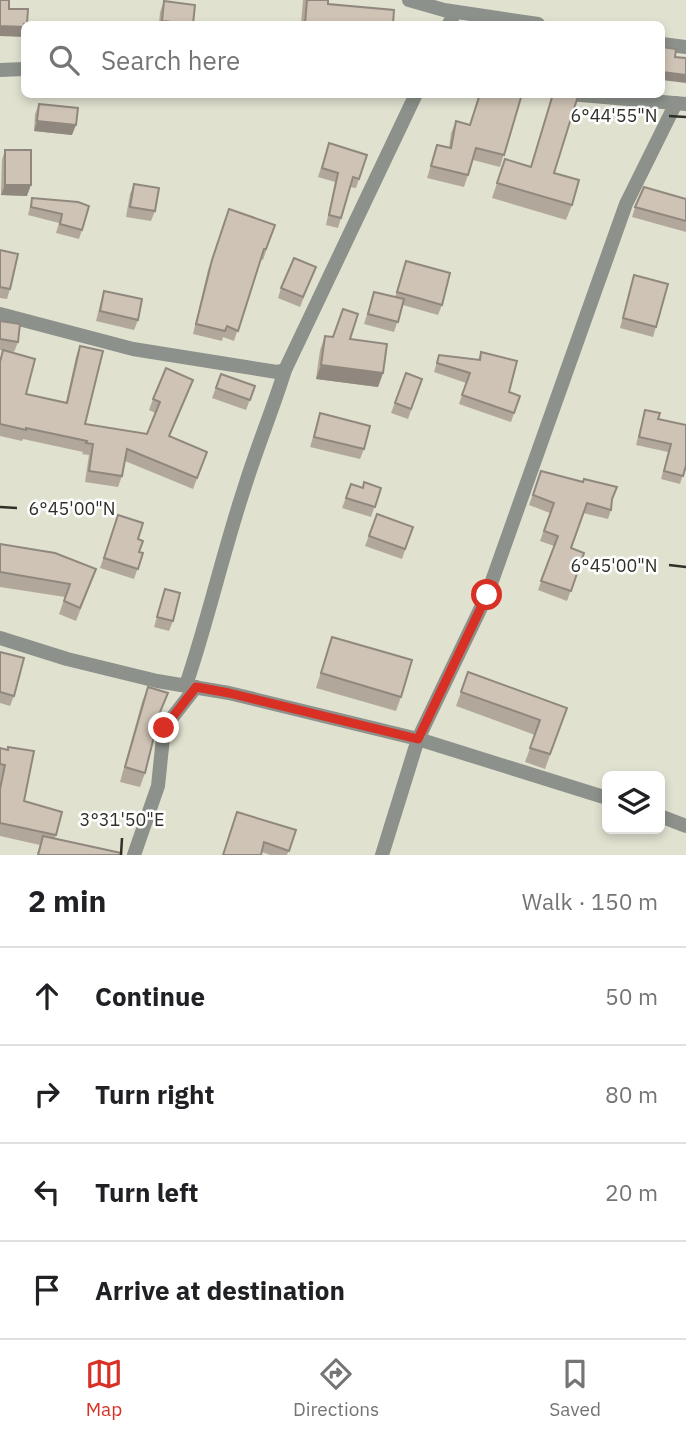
<!DOCTYPE html>
<html lang="en">
<head>
<meta charset="utf-8">
<style>
  body { margin:0; font-family:"IBM Plex Sans",sans-serif; background:#f6f6f6; color:#202124 }
  .controls { position:absolute; right:21px; bottom:21px; display:grid; overflow:hidden; border-radius:10px; box-shadow:0 4px 10px #0003 }
  .controls button { width:63px; height:63px; display:grid; place-items:center; padding:0; border:0; border-bottom:2px solid #e0e0e0; background:#fff; color:#202124; font:35px sans-serif }
  .stop { position:absolute; width:21px; height:21px; margin:-16px; border:5px solid #d93025; border-radius:50%; background:#fff }
  .stop.end { background:#d93025; border-color:#fff; box-shadow:0 2px 7px #0008 }
  .list { margin:0; padding:0; list-style:none }
  h2 { display:flex; justify-content:space-between; align-items:center; height:91px; margin:0; padding:0 28px; font-size:30px }
  h2 small { font-size:23px; font-weight:400; color:#757577 }
  .list li { display:grid; grid-template-columns:46px 1fr auto; gap:21px; align-items:center; box-sizing:border-box; height:98px; padding:0 28px; border-top:2px solid #e0e0e0 }
  .list b { display:block; font-size:26px; white-space:nowrap }
  .list em { font-size:23px; font-style:normal; color:#757577 }
  .icon { flex:none; width:38px; height:38px; fill:none; stroke:currentColor; stroke-width:2; stroke-linecap:round; stroke-linejoin:round }
  .map { position:relative; flex:none; width:686px; height:855px; overflow:hidden }
  .search { position:absolute; background:#fff; box-shadow:0 4px 10px #0003; left:21px; right:21px; top:21px; height:77px; display:flex; align-items:center; gap:18px; box-sizing:border-box; padding:0 24px; border-radius:10px; color:#757577; font-size:26px }
  .sheet { height:483px; background:#fff }
  nav { display:flex; justify-content:space-around; align-items:center; box-sizing:border-box; height:98px; border-top:2px solid #e0e0e0; background:#fff; font-size:19px; color:#757577 }
  nav a { display:grid; justify-items:center; gap:4px }
  nav .on { color:#d93025 }
  .map>svg:first-child { display:block }
  .lines { fill:none; stroke-linecap:round; stroke-linejoin:round }
  .street { stroke:#8c918b; stroke-width:14 }
  .wall { fill:#b1a89b }
  .shaded-wall { fill:#90887e }
  .building { fill:#cec3b4; stroke:#90887e; stroke-width:2 }
  .route { stroke:#d93025; stroke-width:9 }
  .ticks { fill:none; stroke:#303029; stroke-width:2.5 }
  .ticks-label { font-size:18px; text-anchor:middle; fill:#303029; stroke:#fff; stroke-width:5; stroke-linejoin:round; paint-order:stroke }
</style>
</head>
<body>
<div class="map">
<svg width="686" height="855" viewBox="0 0 686 855">
  <rect width="100%" height="100%" fill="#e0e1cf"/>
  <g class="lines">
    <!-- street -->
    <g class="street">
      <polyline points="409,0 444,10 538,24"/>
      <polyline points="449,24 455,12"/>
      <polyline points="662,44 686,47"/>
      <polyline points="0,70 24,69"/>
      <polyline points="569,94 686,104"/>
      <polyline points="0,314 133,349 277,372 285,370"/>
      <polyline points="0,638 67,659 157,681 229,693 418,739 607,798"/>
      <path d="M186 685C208 620 223 552 245 486 257 447 273 409 285 370L416 94"/>
      <polyline points="660,816 686,826"/>
      <polyline points="134,855 158,786 164,728 196,687"/>
      <polyline points="382,855 418,739 487,595 626,204 676,103"/>
    </g>
  </g>
  <!-- wall -->
  <g class="wall">
    <polygon points="303,0 328,0 328,4 393,24 301,24"/>
    <polygon points="164,1 193,24 159,24 160,12"/>
    <polygon points="479,94 522,94 500,167 473,160 464,187 427,178 437,145 449,148 451,133 456,121 470,125"/>
    <polygon points="553,94 554,173 572,205 566,220 492,198 505,159 531,166"/>
    <polygon points="39,104 72,135 34,131 35,114"/>
    <polygon points="329,143 359,179 356,188 350,187 338,228 326,225 335,182 318,177"/>
    <polygon points="5,150 27,196 1,195 2,160"/>
    <polygon points="134,184 155,211 151,221 126,217 130,194"/>
    <polygon points="32,198 78,202 82,230 79,239 56,233 59,223 28,215"/>
    <polygon points="686,199 686,232 632,217 635,207"/>
    <polygon points="229,209 275,225 263,260 261,259 234,341 223,337 222,341 193,334 208,270"/>
    <polygon points="0,250 10,289 7,299 0,298"/>
    <polygon points="406,261 442,305 438,315 403,305 394,332 364,324 374,292 395,297"/>
    <polygon points="316,267 300,307 278,298 281,288"/>
    <polygon points="634,275 656,327 653,337 620,328"/>
    <polygon points="104,291 138,320 134,330 96,321 101,301"/>
    <polygon points="0,321 18,342 14,352 7,351 26,394 66,402 76,357 80,346 85,424 147,434 155,413 149,410 153,399 193,380 169,437 207,452 193,489 125,461 122,476 118,487 85,482 89,455 82,454 83,452 23,439 22,441 0,436 0,359 3,351 0,350"/>
    <polygon points="325,336 350,339 383,373 378,387 316,379 320,350"/>
    <polygon points="481,352 509,392 520,396 511,422 459,404 466,383 434,372 439,355 478,360"/>
    <polygon points="406,373 422,379 408,419 391,413"/>
    <polygon points="221,374 255,386 246,410 212,398"/>
    <polygon points="645,410 658,419 686,425 686,471 684,471 680,484 661,479 668,452 636,445"/>
    <polygon points="320,413 364,449 360,459 310,447"/>
    <polygon points="541,471 611,500 611,510 608,519 583,513 571,548 584,553 567,601 538,590 554,546 540,541 550,513 529,505"/>
    <polygon points="351,484 363,488 381,488 371,517 342,508"/>
    <polygon points="377,514 413,527 402,559 365,546"/>
    <polygon points="118,515 138,539 139,552 143,553 134,579 100,568"/>
    <polygon points="0,544 91,583 76,621 59,614 65,597 0,587"/>
    <polygon points="165,589 173,621 169,631 154,627"/>
    <polygon points="332,637 401,697 396,711 316,688"/>
    <polygon points="0,652 14,696 10,706 0,703"/>
    <polygon points="468,672 567,708 545,769 525,762 535,735 456,706"/>
    <polygon points="148,687 159,715 145,773 140,787 120,782 142,702"/>
    <polygon points="0,748 24,801 62,812 55,838 120,855 37,855 40,845 0,836"/>
    <polygon points="296,830 287,855 270,855 262,852 223,855"/>
  </g>
  <!-- shaded-wall -->
  <g class="shaded-wall">
    <polygon points="162,21 191,24 160,24"/>
    <polygon points="0,26 24,27 24,37 0,36"/>
    <polygon points="662,72 686,75 686,83 662,80"/>
    <polygon points="37,121 76,125 72,135 34,131"/>
    <polygon points="5,185 31,185 27,196 1,195"/>
    <polygon points="321,365 383,373 378,387 316,379"/>
  </g>
  <!-- building -->
  <g class="building">
    <polygon points="0,0 9,0 9,9 28,9 27,24 24,24 24,27 0,26"/>
    <polygon points="307,0 328,0 328,4 394,10 393,24 305,24"/>
    <polygon points="164,1 195,5 193,24 162,21"/>
    <polygon points="531,22 556,24 531,24"/>
    <polygon points="662,47 676,49 675,57 686,58 686,75 662,72"/>
    <polygon points="480,94 522,94 504,155 476,148 468,175 431,166 437,145 451,148 456,121 470,125"/>
    <polygon points="553,94 575,94 578,96 554,173 579,180 572,205 497,183 505,159 531,167"/>
    <polygon points="39,104 78,108 76,125 37,121"/>
    <polygon points="329,143 367,155 359,179 353,177 341,218 329,215 338,173 322,168"/>
    <rect x="5" y="150" width="26" height="35"/>
    <polygon points="134,184 159,188 155,211 130,207"/>
    <polygon points="644,187 686,199 686,221 635,207"/>
    <polygon points="32,198 78,202 89,206 82,230 60,224 62,214 31,207"/>
    <polygon points="229,209 275,225 266,249 264,249 238,331 227,326 225,331 196,324 212,260"/>
    <polygon points="0,250 18,254 10,289 0,287"/>
    <polygon points="294,258 316,267 303,297 281,288"/>
    <polygon points="406,261 450,273 442,305 397,292"/>
    <polygon points="634,275 668,284 656,327 623,318"/>
    <polygon points="104,291 142,299 138,320 100,311"/>
    <polygon points="374,292 404,299 398,322 368,314"/>
    <polygon points="343,309 358,314 350,339 387,344 383,373 321,365 325,336 333,337"/>
    <polygon points="0,321 20,324 18,342 0,339"/>
    <polygon points="80,346 103,351 85,424 147,434 160,402 153,399 166,368 193,380 169,436 207,452 197,478 127,449 122,476 89,471 93,444 86,443 87,441 26,428 26,430 0,424 0,362 3,350 35,359 26,394 67,403"/>
    <polygon points="481,352 517,361 509,392 520,396 514,413 462,395 470,373 437,363 439,355 480,360"/>
    <polygon points="406,373 422,379 411,409 395,403"/>
    <polygon points="221,374 255,386 250,400 216,388"/>
    <polygon points="645,410 660,413 658,419 686,425 686,465 683,476 664,471 671,444 639,437"/>
    <polygon points="320,413 370,426 364,449 314,437"/>
    <polygon points="541,471 583,482 584,479 617,487 612,499 611,510 587,503 571,548 584,553 571,591 541,581 558,536 544,531 554,503 533,495"/>
    <polygon points="364,482 381,488 375,507 346,498 351,484 363,488"/>
    <polygon points="377,514 413,527 405,549 369,536"/>
    <polygon points="118,515 143,523 138,539 143,541 139,552 143,553 138,569 104,558"/>
    <polygon points="0,544 55,553 96,569 80,608 64,601 70,584 0,572"/>
    <polygon points="165,589 180,593 173,621 157,617"/>
    <polygon points="332,637 412,660 401,697 321,673"/>
    <polygon points="0,652 24,658 14,696 0,692"/>
    <polygon points="468,672 567,708 550,754 530,748 540,720 461,692"/>
    <polygon points="148,687 168,693 160,712 145,773 125,767"/>
    <polygon points="8,747 34,751 24,801 62,812 56,835 0,823 0,789 5,765 0,764 0,748 8,750"/>
    <polygon points="237,812 296,830 289,851 264,842 261,855 223,855"/>
    <polygon points="43,836 121,853 120,855 38,855"/>
  </g>
  <g class="lines">
    <!-- route -->
    <polyline class="route" points="164,728 196,687 229,693 418,739 487,595"/>
  </g>
  <!-- ticks -->
  <path class="ticks" d="M669 116 686 117M0 507 17 508M669 565 686 567M121 855 122 838"/>
  <g class="ticks-label">
    <text x="614" y="122">6°44'55"N</text>
    <text x="72" y="515">6°45'00"N</text>
    <text x="614" y="572">6°45'00"N</text>
    <text x="122" y="826">3°31'50"E</text>
  </g>
</svg>
<div class="controls">
<button><svg class="icon" aria-label="layers" viewBox="0 0 24 24"><path d="M12 4l9 5-9 5-9-5zM3 14l9 5 9-5"/></svg></button>
</div>
<div class="stop" style="left:487px;top:595px"></div>
<div class="stop end" style="left:164px;top:728px"></div>
<div class="search"><svg class="icon" aria-label="search" viewBox="0 0 24 24"><circle cx="10" cy="10" r="6"/><path d="M15 15l6 6"/></svg>Search here</div>
</div>
<section class="sheet">
<h2>2 min<small>Walk · 150 m</small></h2>
<ul class="list">
<li><svg class="icon" aria-label="ahead" viewBox="0 0 24 24"><path d="M12 20V5M6 11l6-6 6 6"/></svg><div><b>Continue</b></div><em>50 m</em></li>
<li><svg class="icon" aria-label="right" viewBox="0 0 24 24"><path d="M7 20v-9h11M14 6l5 5-5 5"/></svg><div><b>Turn right</b></div><em>80 m</em></li>
<li><svg class="icon" aria-label="left" viewBox="0 0 24 24"><path d="M17 20v-9H6M10 6l-5 5 5 5"/></svg><div><b>Turn left</b></div><em>20 m</em></li>
<li><svg class="icon" aria-label="arrive" viewBox="0 0 24 24"><path d="M6 21V4h12l-3 4 3 4H6"/></svg><div><b>Arrive at destination</b></div></li>
</ul>
</section>
<nav>
<a class="on"><svg class="icon" aria-label="map" viewBox="0 0 24 24"><path d="M3 6l6-2 6 2 6-2v14l-6 2-6-2-6 2zM9 4v14M15 6v14"/></svg>Map</a>
<a><svg class="icon" aria-label="directions" viewBox="0 0 24 24"><path d="M12 3l9 9-9 9-9-9zM9 14v-3h6M13 9l2 2-2 2"/></svg>Directions</a>
<a><svg class="icon" aria-label="saved" viewBox="0 0 24 24"><path d="M7 4h10v16l-5-4-5 4z"/></svg>Saved</a>
</nav>
</body>
</html>
